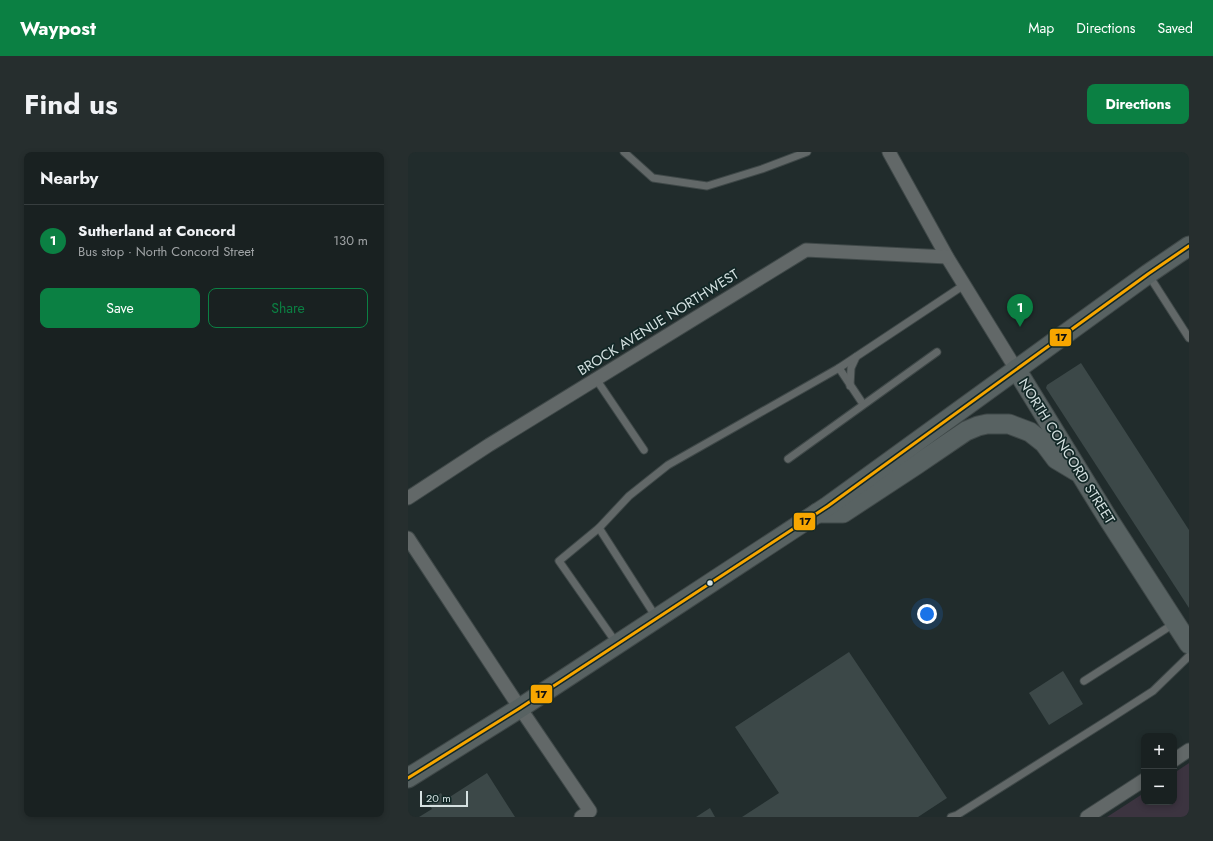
<!DOCTYPE html>
<html lang="en">
<head>
<meta charset="utf-8">
<style>
  body { margin:0; font-family:Jost,sans-serif; background:#262e2e; color:#f1f3f6 }
  .controls { position:absolute; right:12px; bottom:12px; display:grid; overflow:hidden; border-radius:8px; box-shadow:0 2px 6px #0003 }
  .controls button { width:36px; height:36px; display:grid; place-items:center; padding:0; border:0; border-bottom:1px solid #373e3f; background:#192121; color:#f1f3f6; font:20px sans-serif }
  .scale { position:absolute; left:12px; bottom:10px; width:48px; box-sizing:border-box; padding-left:4px; border:2px solid #d5e1e1; border-top:0; font-size:11px; line-height:14px; white-space:nowrap; color:#d5e1e1; -webkit-text-stroke:3px #122726; paint-order:stroke }
  .you { position:absolute; left:519px; top:462px; width:14px; height:14px; margin:-10px; border:3px solid #fff; border-radius:50%; background:#1a73e8; box-shadow:0 0 0 6px #1a73e833 }
  .badge { display:grid; place-items:center; width:26px; height:26px; border-radius:50%; background:#0b8043; color:#fff; font-size:13px; font-weight:700 }
  .pin { position:absolute; translate:-50% -33px; filter:drop-shadow(0 1px 2px #0008) }
  .pin::after { content:''; position:absolute; top:21px; width:14px; height:12px; background:inherit; clip-path:polygon(0 0,100% 0,50% 100%) }
  .list { margin:0; padding:0; list-style:none }
  h2 { display:flex; justify-content:space-between; align-items:center; height:52px; margin:0; padding:0 16px; font-size:17px }
  h2 small { font-size:13px; font-weight:400; color:#9fa3a5 }
  .list li { display:grid; grid-template-columns:26px 1fr auto; gap:12px; align-items:center; box-sizing:border-box; height:72px; padding:0 16px; border-top:1px solid #373e3f }
  .list b { display:block; font-size:15px; white-space:nowrap }
  .list p { margin:0; font-size:13px; white-space:nowrap; color:#9fa3a5 }
  .list em { font-size:13px; font-style:normal; color:#9fa3a5 }
  .actions { display:flex; gap:8px; padding:12px 16px }
  .actions a { flex:1; padding:9px 0; border:1px solid #0b8043; border-radius:8px; text-align:center; font-size:14px; color:#0b8043 }
  .actions .main { background:#0b8043; color:#fff }
  .map { position:relative; flex:none; width:781px; height:665px; overflow:hidden; border-radius:8px }
  header { display:flex; align-items:center; gap:24px; box-sizing:border-box; height:56px; padding:0 20px; background:#0b8043; color:#fff }
  header strong { font-size:19px }
  nav { display:flex; gap:22px; margin-inline-start:auto; font-size:14px }
  .intro { display:flex; align-items:center; justify-content:space-between; box-sizing:border-box; height:96px; padding:0 24px }
  h1 { margin:0; font-size:28px }
  .button { padding:10px 18px; border-radius:8px; background:#0b8043; color:#fff; font-size:14px; font-weight:700 }
  main { display:flex; gap:24px; padding:0 24px }
  aside { flex:1; background:#192121; border-radius:8px; box-shadow:0 2px 6px #0003 }
  .map>svg:first-child { display:block }
  .green { fill:#3c3440 }
  .building { fill:#3c4848 }
  .lines { fill:none; stroke-linecap:round; stroke-linejoin:round }
  .lane-casing { stroke:#3f4848; stroke-width:9 }
  .street-casing { stroke:#3f4848; stroke-width:15 }
  .secondary-casing { stroke:#3f4848; stroke-width:21 }
  .lane { stroke:#626868; stroke-width:7 }
  .street { stroke:#626868; stroke-width:13 }
  .secondary { stroke:#586262; stroke-width:19 }
  .bus-1-casing { stroke:#122726; stroke-width:6 }
  .bus-1 { stroke:#f7a600; stroke-width:3 }
  .bus-dot { fill:#d5e1e1; stroke:#122726; stroke-width:1.5 }
  .labels { text-anchor:middle; stroke-width:3.5; stroke-linejoin:round; paint-order:stroke }
  .street-label { font-size:14px; fill:#d5e1e1; stroke:#122726 }
  .line-badge { stroke:#122726; stroke-width:1.5 }
  .pale-badge-label { font-size:11px; text-anchor:middle; font-weight:bold; fill:#111 }
</style>
</head>
<body>
<header>
<strong>Waypost</strong>
<nav><a>Map</a><a>Directions</a><a>Saved</a></nav>
</header>
<div class="intro"><h1>Find us</h1><a class="button">Directions</a></div>
<main>
<aside>
<h2>Nearby<small></small></h2>
<ul class="list">
<li><span class="badge">1</span><div><b>Sutherland at Concord</b><p>Bus stop · North Concord Street</p></div><em>130 m</em></li>
</ul>
<div class="actions"><a class="main">Save</a><a>Share</a></div>
</aside>
<div class="map">
<svg width="781" height="665" viewBox="0 0 781 665">
  <rect width="100%" height="100%" fill="#212c2c"/>
  <!-- green -->
  <polygon class="green" points="781,611 781,665 699,665 736,641 736,650 766,650 766,621"/>
  <!-- building -->
  <g class="building">
    <polygon points="673,211 781,378 781,456 638,236 639,233"/>
    <polygon points="441,500 539,646 510,665 334,665 371,641 327,575"/>
    <polygon points="655,519 675,552 641,573 621,541"/>
    <polygon points="79,621 107,665 11,665 24,657 20,650 33,641 37,648"/>
    <polygon points="302,656 307,665 288,665"/>
  </g>
  <g class="lines">
    <!-- lane casing -->
    <g class="lane-casing">
      <g id="lane">
        <polyline points="216,0 245,26 299,34 354,17 399,0"/>
        <polyline points="740,122 781,186"/>
        <polyline points="431,216 455,252"/>
        <polyline points="188,227 236,298"/>
        <polyline points="442,234 443,216 448,205"/>
        <polyline points="380,307 529,200"/>
        <polyline points="191,376 248,465"/>
        <polyline points="209,492 151,409 191,376 221,344 260,313 431,216 556,133"/>
        <polyline points="676,529 767,471"/>
        <polyline points="543,665 549,663 703,566 745,539 781,504"/>
      </g>
    </g>
    <!-- street casing -->
    <g class="street-casing">
      <g id="street">
        <polyline points="481,0 539,105 608,217"/>
        <polyline points="0,346 81,293 398,98 539,105"/>
        <polyline points="0,386 112,556 182,659 173,665"/>
        <polyline points="766,608 781,598"/>
        <polyline points="679,665 736,628"/>
      </g>
    </g>
    <!-- secondary casing -->
    <g class="secondary-casing">
      <g id="secondary">
        <polyline points="608,217 699,365 781,492"/>
        <polyline points="409,361 435,361 508,313 558,279 570,274 579,272 601,272 622,280 636,291 648,307 668,319"/>
        <polyline points="0,626 112,556 420,354 740,122 781,94"/>
      </g>
    </g>
    <!-- lane -->
    <use href="#lane" class="lane"/>
    <!-- street -->
    <use href="#street" class="street"/>
    <!-- secondary -->
    <use href="#secondary" class="secondary"/>
    <!-- bus-1 casing -->
    <g class="bus-1-casing">
      <polyline id="bus-1" points="0,626 112,556 420,354 740,122 781,94"/>
    </g>
    <!-- bus-1 -->
    <use href="#bus-1" class="bus-1"/>
  </g>
  <!-- markers -->
  <circle class="bus-dot" cx="302" cy="431" r="3.5"/>
  <g class="labels">
    <!-- street labels -->
    <g class="street-label">
      <text transform="translate(250 170) rotate(-32)" y="5">BROCK AVENUE NORTHWEST</text>
      <text transform="translate(659 299) rotate(58)" y="5">NORTH CONCORD STREET</text>
    </g>
  </g>
  <g class="line-badge">
    <rect x="641" y="176" width="23" height="19" rx="4" fill="#f7a600"/>
    <rect x="385" y="360" width="23" height="19" rx="4" fill="#f7a600"/>
    <rect x="122" y="532" width="23" height="20" rx="4" fill="#f7a600"/>
  </g>
  <g class="pale-badge-label">
    <text x="653" y="189">17</text>
    <text x="397" y="373">17</text>
    <text x="133" y="546">17</text>
  </g>
</svg>
<div class="controls">
<button>+</button>
<button>−</button>
</div>
<div class="scale">20 m</div>
<div class="you"></div>
<div class="pin badge" style="left:612px;top:175px">1</div>
</div>
</main>
</body>
</html>
